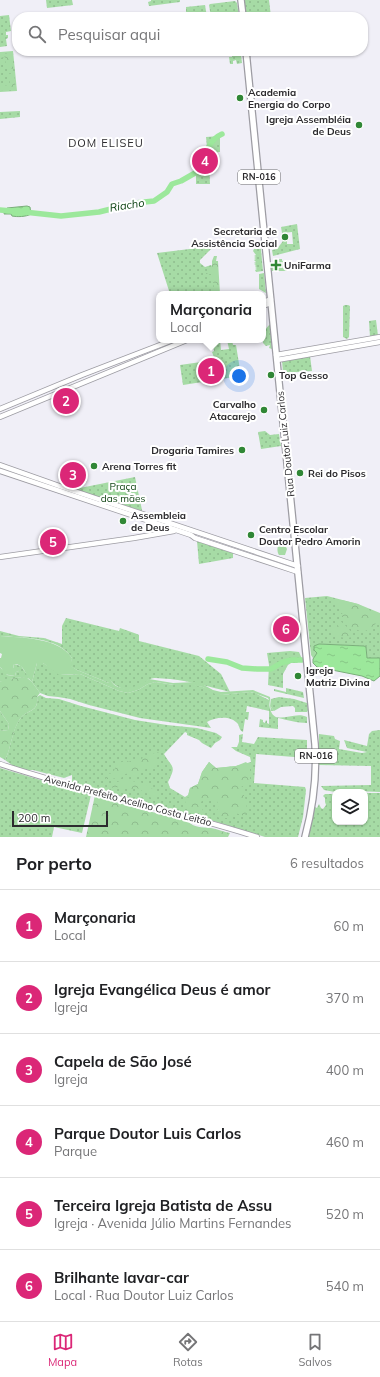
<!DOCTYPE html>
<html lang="pt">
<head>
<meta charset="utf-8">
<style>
  body { margin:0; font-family:Mulish,sans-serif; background:#f2f2f2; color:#202124 }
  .controls { position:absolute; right:12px; bottom:12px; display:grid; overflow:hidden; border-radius:8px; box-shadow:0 1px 3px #0004 }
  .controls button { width:36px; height:36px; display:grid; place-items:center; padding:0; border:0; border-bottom:1px solid #e0e0e0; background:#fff; color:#202124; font:20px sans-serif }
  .scale { position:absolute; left:12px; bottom:10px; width:96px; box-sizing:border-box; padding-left:4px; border:2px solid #2c2b2e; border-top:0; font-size:11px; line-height:14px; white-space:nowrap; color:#2c2b2e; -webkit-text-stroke:3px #fff; paint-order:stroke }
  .you { position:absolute; left:239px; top:376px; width:14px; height:14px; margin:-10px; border:3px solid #fff; border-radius:50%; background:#1a73e8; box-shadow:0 0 0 6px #1a73e833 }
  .badge { display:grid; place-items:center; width:26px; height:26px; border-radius:50%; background:#db2777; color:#fff; font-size:13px; font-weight:700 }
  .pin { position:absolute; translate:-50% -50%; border:2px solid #fff; box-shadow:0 1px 4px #0006 }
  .popup { position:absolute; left:156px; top:291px; width:110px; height:52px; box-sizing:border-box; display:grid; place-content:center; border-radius:8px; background:#fff; filter:drop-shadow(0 1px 3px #0005); font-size:13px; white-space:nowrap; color:#757577 }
  .popup b { font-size:15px; color:#202124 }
  .popup::after { content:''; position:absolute; left:50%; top:100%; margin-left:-8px; border:8px solid transparent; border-top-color:#fff }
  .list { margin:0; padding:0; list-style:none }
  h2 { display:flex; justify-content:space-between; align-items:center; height:52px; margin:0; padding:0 16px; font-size:17px }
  h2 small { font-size:13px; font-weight:400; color:#757577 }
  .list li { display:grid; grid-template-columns:26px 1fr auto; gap:12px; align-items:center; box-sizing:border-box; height:72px; padding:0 16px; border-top:1px solid #e0e0e0 }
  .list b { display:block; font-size:15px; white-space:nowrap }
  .list p { margin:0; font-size:13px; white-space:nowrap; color:#757577 }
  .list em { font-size:13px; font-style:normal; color:#757577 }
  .icon { flex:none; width:22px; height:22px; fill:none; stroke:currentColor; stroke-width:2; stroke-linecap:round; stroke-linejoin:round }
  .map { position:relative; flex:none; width:380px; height:837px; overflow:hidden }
  .search { position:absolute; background:#fff; box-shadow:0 1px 3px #0004; left:12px; right:12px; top:12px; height:44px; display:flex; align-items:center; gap:10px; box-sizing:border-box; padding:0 14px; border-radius:16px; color:#757577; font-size:15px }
  .sheet { height:484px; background:#fff }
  nav { display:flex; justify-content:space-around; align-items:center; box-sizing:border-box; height:56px; border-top:1px solid #e0e0e0; background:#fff; font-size:11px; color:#757577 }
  nav a { display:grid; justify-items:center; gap:2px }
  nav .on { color:#db2777 }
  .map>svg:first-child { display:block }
  .green { fill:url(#green-dots) }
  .forest { fill:url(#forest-crowns) }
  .pitch { fill:#a6dba5 }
  .water { fill:url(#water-ripples); stroke:#7aaf7a }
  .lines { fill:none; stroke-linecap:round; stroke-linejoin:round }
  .river { stroke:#9ce89b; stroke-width:5.5 }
  .secondary-casing { stroke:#9d9ca3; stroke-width:6 }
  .primary-casing { stroke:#9d9ca3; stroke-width:8 }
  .secondary { stroke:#fff; stroke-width:4.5 }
  .primary { stroke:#fff; stroke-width:5.5 }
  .poi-dot { fill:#308735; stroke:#fff; stroke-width:1.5 }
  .labels { text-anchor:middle; stroke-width:4; stroke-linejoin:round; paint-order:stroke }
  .shield { fill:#fff; stroke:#6b6b6d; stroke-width:1 }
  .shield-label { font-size:9px; font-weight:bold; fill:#2c2b2e }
  .poi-label { font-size:10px; font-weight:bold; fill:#2c2b2e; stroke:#fff; text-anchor:start }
  .street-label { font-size:10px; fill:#2c2b2e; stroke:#fff }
  .park-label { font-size:10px; fill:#104514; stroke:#fff }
  .neighbourhood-label { font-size:11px; letter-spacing:1px; fill:#2c2b2e; stroke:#fff }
  .water-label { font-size:11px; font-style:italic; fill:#013907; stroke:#fff }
</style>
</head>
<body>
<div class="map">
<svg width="380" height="837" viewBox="0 0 380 837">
  <defs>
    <pattern id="green-dots" width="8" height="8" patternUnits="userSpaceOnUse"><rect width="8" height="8" fill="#a6dba5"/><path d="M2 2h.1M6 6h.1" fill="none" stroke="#8fbc8e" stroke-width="1.8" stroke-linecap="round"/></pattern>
    <pattern id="forest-crowns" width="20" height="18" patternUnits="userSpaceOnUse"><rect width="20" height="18" fill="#a6dba5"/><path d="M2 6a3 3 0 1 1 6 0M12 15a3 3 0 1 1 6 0" fill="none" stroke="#8fbc8e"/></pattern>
    <pattern id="water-ripples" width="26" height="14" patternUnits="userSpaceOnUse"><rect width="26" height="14" fill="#9ce89b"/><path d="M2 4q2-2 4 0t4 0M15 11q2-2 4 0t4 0" fill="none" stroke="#87c786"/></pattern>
  </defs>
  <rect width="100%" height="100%" fill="#f0eff7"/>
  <!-- green -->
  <g class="green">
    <polygon points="46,0 72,0 73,5 47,8"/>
    <polygon points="151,0 180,0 180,2 149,6 148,2 151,1"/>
    <polygon points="243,0 269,0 271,17 245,17"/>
    <polygon points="235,1 237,3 239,17 211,17 209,5 210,4"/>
    <polygon points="205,5 207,17 186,17 186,7"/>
    <polygon points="9,15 11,31 6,32 6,35 8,35 8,38 6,39 7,46 0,47 0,16"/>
    <polygon points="13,51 17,91 0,92 0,52"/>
    <polygon points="228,51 234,51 235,56 241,55 242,63 237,64 236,60 233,61 233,64 230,64 229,57 232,57 232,54 229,54"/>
    <polygon points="20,111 20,117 0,119 0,112"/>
    <polygon points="220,136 220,152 211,153 211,163 209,164 210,184 196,184 196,169 200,168 199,159 208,157 206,137"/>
    <polygon points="297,224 300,249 273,256 272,250 277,249 283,241 287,240 287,244 293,244 292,232 282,233 281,227"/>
    <polygon points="214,246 200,260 200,263 205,267 211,265 215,269 216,294 170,294 157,253"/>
    <polygon points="254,249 261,249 263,271 256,272 255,270 257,270 255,269 257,268 255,267 256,266 255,265 256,265 254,264 256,263 254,262 256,262 254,260 256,260 254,259 256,258 254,257 256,256 254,255 256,255 253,251"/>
    <polygon points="279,259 282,259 282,261 286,260 287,271 271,271 271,267 280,266"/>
    <polygon points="264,273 266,293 259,289 259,274"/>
    <polygon points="345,305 348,305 350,306 349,337 347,339 343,337 343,306"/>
    <polygon points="376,320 378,336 370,337 369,321"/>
    <polygon points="270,324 272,349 269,348 270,345 266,346 263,343 263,332"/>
    <polygon points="210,340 220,340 221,350 229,349 227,340 232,340 233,345 236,345 241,376 183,385 180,365 215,360 212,352 214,351 213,346 210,346 212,345 211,343 208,343 211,342"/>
    <polygon points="310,356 312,371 283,373 282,360"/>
    <polygon points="265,431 270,435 279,434 281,446 261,449 258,432"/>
    <polygon points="84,465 87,482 78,484 76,474 66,475 65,469"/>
    <polygon points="135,477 142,510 142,511 75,489"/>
    <polygon points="197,541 233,553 233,558 199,564"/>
    <polygon points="327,596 358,604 380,613 380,658 367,658 366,647 364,646 319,644 318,653 313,658 311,655 305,598"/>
    <path d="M66 618 119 631 120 628 137 634 139 635V641L199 656 221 674 230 692C210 687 191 681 170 679 165 679 160 678 155 678 149 678 146 682 142 685 129 692 118 690 109 679V683L77 670 70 666 72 658C58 636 22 638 0 636V631L19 636 44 638 62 644V626Z"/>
    <polygon points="290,651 299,652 302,659 297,663 291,663 288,665 283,674 283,688 268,685 269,665 267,653"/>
    <path d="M37 663H43L62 675 80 674 119 691 128 693 138 690 148 684 156 682 174 685 190 684 203 687 222 695 250 692 255 693 269 700C270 732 292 709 307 717V723C297 723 288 720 278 718V729L259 727 260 719 263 720V722L265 723 266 720 267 721V723L269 724V711L247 706 246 712H249L248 720 245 719 243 732C239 730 240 728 238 724 231 715 215 717 207 722L211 728 140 718 89 705 70 699 58 697 48 696 40 693 32 682Z"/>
    <path d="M14 664 21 666 30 679C23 676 6 679 0 682V667L7 675 15 676 16 672 19 671 13 669Z"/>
    <polygon points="286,688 303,692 304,698 274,691 274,689 286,692"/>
    <path d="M40 695 46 698 59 699 81 706 135 720 167 725 197 728 216 733 222 737 220 740 215 743 211 748 202 743 199 740 187 735V733L185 732 164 754C172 768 177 765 168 782L170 788 185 797 188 795 190 788 198 784 202 772 209 762 216 768 236 766 251 762 250 757 236 751 231 747H237L239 742V735L243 734 242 742 254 744 258 737 307 740V758L256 754 254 783 305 787 306 790 303 817 298 837H265L207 819 189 816 75 786 72 782V775L64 778 33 770H19L5 760C11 749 12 729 20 719 27 709 39 713 37 697Z"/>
    <polygon points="279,697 294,699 307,703 308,710 307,712 295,712 295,708 293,706 281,707 274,711 271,707 271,699"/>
    <polygon points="0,711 9,724 8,730 0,731"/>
    <polygon points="380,730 380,792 356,791 335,792 324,790 321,786 371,785 371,766 319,765 319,734 334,736 335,739 340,741 339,749 362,753 367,752 347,748 344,740 367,746 369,734 372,731"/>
    <polygon points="0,768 91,795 82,833 54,827 52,837 0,837"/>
    <polygon points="365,793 380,793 380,837 308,837 315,807 317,808 319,804 321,808 323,809 326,805 325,802 325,798 323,796 325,794 335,794 335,822 365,822"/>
  </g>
  <!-- forest -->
  <g class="forest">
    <polygon points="12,53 13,69 9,69 6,66 5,57 0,58 0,54"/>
    <polygon points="14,73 16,90 0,91 0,86 10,85 9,74"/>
    <polygon points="214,256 217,256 216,261 218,261 220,294 215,294 212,274 206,274 207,272 212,271 212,261"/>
    <path d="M283 539 285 540V545L287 549 285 555H279C276 550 278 545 280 540Z"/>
    <path d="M342 600 358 604 371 611 380 614V620L371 628 363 632C354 629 349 626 344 619L345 617H341L338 614H342L343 611 337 604V601Z"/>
    <path d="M339 619C345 627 350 627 353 637 346 639 338 637 331 634V631L333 627 338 626Z"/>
    <path d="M26 677 32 682 40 693 37 697C39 713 27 709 20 719 12 730 11 749 5 760L0 757V731L8 730 9 724 0 711V682L5 679Z"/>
    <polygon points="159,752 154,768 148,768 140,772 139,777 133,775 131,773 125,774 121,778 106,779 108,774 113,773 116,766 124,760 131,762 142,759 143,756"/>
    <path d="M209 762 216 768 236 766 246 762 250 766V782L241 787C245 801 249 800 245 816L235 813 230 818H219L215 814 219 807 217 801 203 800 200 803 203 811 192 812 186 807 185 800 188 797 190 788 198 784 202 772Z"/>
    <path d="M120 781C140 781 144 781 160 795L158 797 151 798 148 794 135 787 132 790 120 787 108 788 109 785Z"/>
    <path d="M95 795 125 805 187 821C195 828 201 827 211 828 217 829 224 832 230 833L228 837H86Z"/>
  </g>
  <!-- pitch -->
  <path class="pitch" d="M0 636C22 638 58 637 72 658L71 666 77 670 109 683V677C116 695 137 688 149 679L173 683 195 682 204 685 213 690 221 692 253 690 270 697 271 707 274 711H271L269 700 268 698 251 692 222 695 215 694 203 687 190 685H174L156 682 148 684 138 690 128 693 119 691 80 674 59 675 43 663H37L32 682C25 676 25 664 14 664L13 668 18 670 20 671 16 672 15 676 3 674 2 669 0 667V658H1L2 654 0 653Z"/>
  <!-- water -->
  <g class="water">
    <path d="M27 206 30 207 31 214C26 217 17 217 12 216L11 214H4L5 210 7 208Z"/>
    <polygon points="319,644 364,646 366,647 367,658 380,658 380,676 374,681 362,676 317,667 313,663 313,659 317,653 314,650 314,646"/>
  </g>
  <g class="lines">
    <!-- river -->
    <g class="river">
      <polyline points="0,210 12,211"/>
      <path d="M24 212 61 216 99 212 135 203 154 201 167 192 172 184 181 181 202 169C205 155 208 140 222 134"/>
      <polyline points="208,659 227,662 242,668 257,669 271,669 281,663 291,660 302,660"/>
    </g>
    <!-- secondary casing -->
    <g class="secondary-casing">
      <g id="secondary">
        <polyline points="263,302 271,299"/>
        <polyline points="263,306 271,303"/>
        <polyline points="276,355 380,337"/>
        <polyline points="277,360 380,342"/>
        <polyline points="0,409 82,375 173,340"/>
        <polyline points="0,417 187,340"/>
        <polyline points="0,465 65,488 298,566"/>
        <polyline points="0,471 191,535 195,538 298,572"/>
        <polyline points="0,557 134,538 174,531"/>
        <path d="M0 764C84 792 172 810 257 837"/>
      </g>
    </g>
    <!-- primary casing -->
    <g class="primary-casing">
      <g id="primary">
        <polyline points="241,0 243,17"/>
        <path d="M246 51 315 744C317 775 313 807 305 837"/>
      </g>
    </g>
    <!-- secondary -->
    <use href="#secondary" class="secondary"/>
    <!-- primary -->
    <use href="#primary" class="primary"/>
  </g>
  <!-- markers -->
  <g class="poi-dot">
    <circle cx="240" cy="98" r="4"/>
    <circle cx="359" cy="125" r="4"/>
    <circle cx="285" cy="237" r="4"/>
    <path d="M274 259h4v4h4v4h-4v4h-4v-4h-4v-4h4z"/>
    <circle cx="271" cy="375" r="4"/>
    <circle cx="264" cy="410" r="4"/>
    <circle cx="242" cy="450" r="4"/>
    <circle cx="94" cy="466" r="4"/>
    <circle cx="300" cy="473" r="4"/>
    <circle cx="123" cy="521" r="4"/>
    <circle cx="251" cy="535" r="4"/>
    <circle cx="298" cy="676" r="4"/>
  </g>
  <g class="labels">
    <!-- shield labels -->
    <g class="shield">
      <rect x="238" y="170" width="42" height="14" rx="3"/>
      <rect x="295" y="749" width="42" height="14" rx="3"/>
    </g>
    <g class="shield-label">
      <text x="259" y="180">RN-016</text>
      <text x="316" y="759">RN-016</text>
    </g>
    <!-- poi labels -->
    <g class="poi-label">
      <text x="248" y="96">Academia<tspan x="248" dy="12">Energia do Corpo</tspan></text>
      <text x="351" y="123" text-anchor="end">Igreja Assembléia<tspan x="351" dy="12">de Deus</tspan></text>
      <text x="277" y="235" text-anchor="end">Secretaria de<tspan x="277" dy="12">Assistência Social</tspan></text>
      <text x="284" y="269">UniFarma</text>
      <text x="279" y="379">Top Gesso</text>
      <text x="256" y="408" text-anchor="end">Carvalho<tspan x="256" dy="12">Atacarejo</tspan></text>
      <text x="234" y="454" text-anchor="end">Drogaria Tamires</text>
      <text x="102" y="470">Arena Torres fit</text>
      <text x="308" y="477">Rei do Pisos</text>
      <text x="131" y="519">Assembleia<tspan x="131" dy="12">de Deus</tspan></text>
      <text x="259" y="533">Centro Escolar<tspan x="259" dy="12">Doutor Pedro Amorin</tspan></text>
      <text x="306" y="674">Igreja<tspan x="306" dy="12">Matriz Divina</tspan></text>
    </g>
    <!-- street labels -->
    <g class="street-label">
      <text transform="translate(285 444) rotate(-96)" y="4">Rua Doutor Luiz Carlos</text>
      <text transform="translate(128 800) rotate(15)" y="4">Avenida Prefeito Acelino Costa Leitão</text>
    </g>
    <!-- park labels -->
    <g class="park-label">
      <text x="123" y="490">Praça<tspan x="123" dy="12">das mães</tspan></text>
    </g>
    <!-- neighbourhood labels -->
    <g class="neighbourhood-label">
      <text x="106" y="147">DOM ELISEU</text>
    </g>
    <!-- water labels -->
    <g class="water-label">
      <text transform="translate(127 205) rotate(-9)" y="4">Riacho</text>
    </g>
  </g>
</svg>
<div class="controls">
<button><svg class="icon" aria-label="layers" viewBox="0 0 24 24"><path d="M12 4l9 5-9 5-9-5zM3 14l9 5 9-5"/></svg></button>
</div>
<div class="scale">200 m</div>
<div class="you"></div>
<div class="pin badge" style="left:211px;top:371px">1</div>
<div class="popup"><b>Marçonaria</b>Local</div>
<div class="pin badge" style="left:66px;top:401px">2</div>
<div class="pin badge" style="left:73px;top:475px">3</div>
<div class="pin badge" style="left:205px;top:161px">4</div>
<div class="pin badge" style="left:53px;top:542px">5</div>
<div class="pin badge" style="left:286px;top:629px">6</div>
<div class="search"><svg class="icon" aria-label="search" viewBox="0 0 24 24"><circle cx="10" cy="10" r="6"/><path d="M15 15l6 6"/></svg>Pesquisar aqui</div>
</div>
<section class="sheet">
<h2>Por perto<small>6 resultados</small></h2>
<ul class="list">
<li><span class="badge">1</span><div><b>Marçonaria</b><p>Local</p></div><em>60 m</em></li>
<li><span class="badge">2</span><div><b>Igreja Evangélica Deus é amor</b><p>Igreja</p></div><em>370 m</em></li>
<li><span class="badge">3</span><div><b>Capela de São José</b><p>Igreja</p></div><em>400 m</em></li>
<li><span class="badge">4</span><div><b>Parque Doutor Luis Carlos</b><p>Parque</p></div><em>460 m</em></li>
<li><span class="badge">5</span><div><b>Terceira Igreja Batista de Assu</b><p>Igreja · Avenida Júlio Martins Fernandes</p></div><em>520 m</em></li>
<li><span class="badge">6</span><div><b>Brilhante lavar-car</b><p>Local · Rua Doutor Luiz Carlos</p></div><em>540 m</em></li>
</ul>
</section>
<nav>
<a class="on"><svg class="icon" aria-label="map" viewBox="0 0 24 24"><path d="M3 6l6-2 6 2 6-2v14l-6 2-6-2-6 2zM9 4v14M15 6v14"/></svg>Mapa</a>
<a><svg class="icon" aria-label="directions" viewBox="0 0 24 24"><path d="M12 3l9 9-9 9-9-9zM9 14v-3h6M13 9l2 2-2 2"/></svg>Rotas</a>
<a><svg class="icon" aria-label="saved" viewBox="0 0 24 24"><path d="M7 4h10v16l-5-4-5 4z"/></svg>Salvos</a>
</nav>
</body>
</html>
